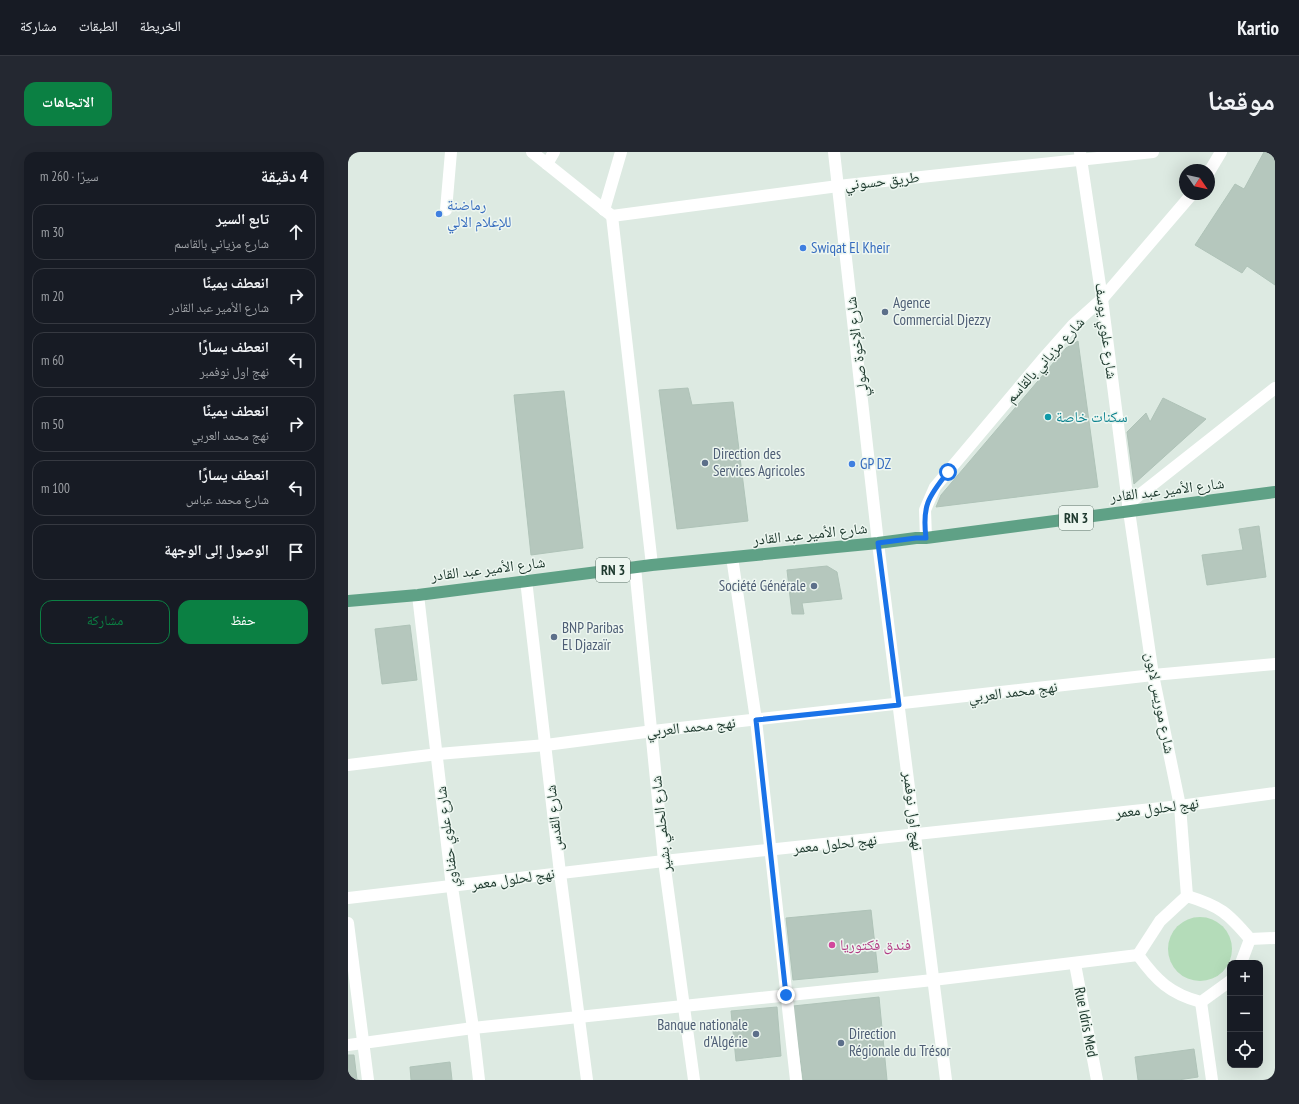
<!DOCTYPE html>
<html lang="ar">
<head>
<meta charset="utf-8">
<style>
  body { margin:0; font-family:"PT Sans Narrow","Noto Naskh Arabic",sans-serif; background:#242831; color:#f1f3f6; direction:rtl }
  .controls { position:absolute; right:12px; bottom:12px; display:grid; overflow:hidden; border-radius:8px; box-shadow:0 4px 16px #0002 }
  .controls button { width:36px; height:36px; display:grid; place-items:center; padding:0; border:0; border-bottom:1px solid #363941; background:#171b24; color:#f1f3f6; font:20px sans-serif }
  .compass { position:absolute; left:831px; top:12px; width:36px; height:36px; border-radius:50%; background:#171b24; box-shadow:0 4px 16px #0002; rotate:124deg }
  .stop { position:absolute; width:12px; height:12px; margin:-9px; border:3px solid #1a73e8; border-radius:50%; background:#fff }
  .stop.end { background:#1a73e8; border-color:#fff; box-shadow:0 1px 4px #0008 }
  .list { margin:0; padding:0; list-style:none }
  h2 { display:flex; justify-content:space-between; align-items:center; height:52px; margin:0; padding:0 16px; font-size:17px }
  h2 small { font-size:13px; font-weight:400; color:#9ea1a6 }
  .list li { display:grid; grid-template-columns:26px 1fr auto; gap:12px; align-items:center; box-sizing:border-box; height:56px; margin:0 8px 8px; padding:0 8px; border:1px solid #363941; border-radius:12px }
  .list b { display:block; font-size:15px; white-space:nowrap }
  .list p { margin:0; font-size:13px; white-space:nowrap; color:#9ea1a6 }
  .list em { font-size:13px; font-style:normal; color:#9ea1a6 }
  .actions { display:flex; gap:8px; padding:12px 16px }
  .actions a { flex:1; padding:9px 0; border:1px solid #0b8043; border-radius:12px; text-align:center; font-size:14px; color:#0b8043 }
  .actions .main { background:#0b8043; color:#fff }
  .icon { flex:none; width:22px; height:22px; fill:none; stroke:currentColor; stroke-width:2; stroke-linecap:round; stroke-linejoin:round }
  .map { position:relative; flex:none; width:927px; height:928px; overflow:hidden; direction:ltr; border-radius:12px }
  header { display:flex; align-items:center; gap:24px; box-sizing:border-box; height:56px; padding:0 20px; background:#171b24; border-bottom:1px solid #363941 }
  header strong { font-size:19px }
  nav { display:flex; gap:22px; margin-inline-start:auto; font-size:14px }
  .intro { display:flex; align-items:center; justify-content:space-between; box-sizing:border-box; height:96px; padding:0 24px }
  h1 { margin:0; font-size:28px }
  .button { padding:10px 18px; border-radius:12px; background:#0b8043; color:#fff; font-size:14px; font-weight:700 }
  main { display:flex; gap:24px; padding:0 24px }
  aside { flex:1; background:#171b24; border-radius:12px; box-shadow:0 4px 16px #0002 }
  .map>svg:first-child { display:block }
  .green { fill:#b4dcb9 }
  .building { fill:#b5c7bd; stroke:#afc3b8 }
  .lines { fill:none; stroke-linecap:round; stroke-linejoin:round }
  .street { stroke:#fff; stroke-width:12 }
  .secondary { stroke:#fff; stroke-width:12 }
  .primary { stroke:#5fa186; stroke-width:12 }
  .route { stroke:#1a73e8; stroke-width:5 }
  .shop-dot { fill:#3f7fe0; stroke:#edf6f0; stroke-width:1.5 }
  .service-dot { fill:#5c6f8a; stroke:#edf6f0; stroke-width:1.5 }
  .culture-dot { fill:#0f9aa8; stroke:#edf6f0; stroke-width:1.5 }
  .hotel-dot { fill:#d1479c; stroke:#edf6f0; stroke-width:1.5 }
  .labels { text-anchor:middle; stroke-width:3; stroke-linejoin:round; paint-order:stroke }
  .shield { fill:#edf6f0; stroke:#5c7268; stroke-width:1 }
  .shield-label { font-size:14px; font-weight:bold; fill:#1e392e }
  .street-label { font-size:15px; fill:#1e392e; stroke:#edf6f0 }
  .shop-label { font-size:15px; fill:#366cbe; stroke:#edf6f0; text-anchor:start }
  .service-label { font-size:15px; fill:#4e5e75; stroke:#edf6f0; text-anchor:start }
  .culture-label { font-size:15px; fill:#0d838f; stroke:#edf6f0; text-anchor:start }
  .hotel-label { font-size:15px; fill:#b23c85; stroke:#edf6f0; text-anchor:start }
</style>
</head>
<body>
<header>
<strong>Kartio</strong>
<nav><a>الخريطة</a><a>الطبقات</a><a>مشاركة</a></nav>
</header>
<div class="intro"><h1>موقعنا</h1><a class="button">الاتجاهات</a></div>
<main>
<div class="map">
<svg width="927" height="928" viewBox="0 0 927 928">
  <rect width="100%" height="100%" fill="#ddeae2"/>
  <!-- green -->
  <circle class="green" cx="852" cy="797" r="32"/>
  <!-- building -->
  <g class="building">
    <polygon points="916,0 927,0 927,133 899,114 894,121 847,93 887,32 896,37"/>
    <polygon points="730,189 750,335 588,355 593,343 718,196"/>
    <polygon points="340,236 344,253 385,250 400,369 329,377 311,238"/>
    <polygon points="216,239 235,396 183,403 166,243"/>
    <polygon points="815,246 858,267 786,332 779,280 798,261 802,270"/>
    <polygon points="911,374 918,425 859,433 854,403 895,398 891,377"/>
    <polygon points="479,414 489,420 494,447 454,451 456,462 444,462 439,418"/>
    <polygon points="62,473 69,528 34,532 27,477"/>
    <polygon points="523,758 530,820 445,828 438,766"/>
    <polygon points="531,845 539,928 455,928 445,854"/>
    <polygon points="429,855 433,904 388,909 383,859"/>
    <polygon points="846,897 850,925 830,928 790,928 787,905"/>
    <polygon points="0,903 6,903 9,928 0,928"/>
    <polygon points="102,910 104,928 63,928 62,915"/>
  </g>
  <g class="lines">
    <!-- street -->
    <g class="street">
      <polyline points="184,0 264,64"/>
      <polyline points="732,0 754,147 781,359 805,523 832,654 839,744"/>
      <polyline points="199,12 206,0"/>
      <polyline points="861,20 873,0"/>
      <polyline points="98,58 103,0"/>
      <polyline points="256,58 273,0"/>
      <polyline points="264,64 490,34 805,0"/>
      <polyline points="264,64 304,413"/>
      <polyline points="780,352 927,236"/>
      <polyline points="578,386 577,358 587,335 694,208 725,173 754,147 844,42"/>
      <polyline points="530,391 598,928"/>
      <polyline points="384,405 408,568 448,928"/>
      <polyline points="287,415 316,709 346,928"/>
      <polyline points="178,428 212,721 239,928"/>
      <polyline points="70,443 104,735 125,876 131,928"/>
      <polyline points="0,613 90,602 198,593 305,579 805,523 927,512"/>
      <polyline points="0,746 316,709 832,654 927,641"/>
      <polyline points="0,771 20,928"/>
      <polyline points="902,787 927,786"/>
      <polyline points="727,812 749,928"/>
      <path d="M882 829 853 850C822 842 808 828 790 803L812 769 839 744C872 754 880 761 902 787L893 811"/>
      <polyline points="853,850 864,928"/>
      <polyline points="0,893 125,876 585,828 790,803"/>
    </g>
    <!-- secondary -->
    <polyline class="secondary" points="486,0 530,391"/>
    <!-- primary -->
    <polyline class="primary" points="0,449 70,443 304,413 530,391 568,386 578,386 927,340"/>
  </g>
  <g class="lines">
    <!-- route -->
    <path class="route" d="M438 843 408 568 551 553 530 391 568 386H578C574 354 580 345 600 320"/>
  </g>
  <!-- markers -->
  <g class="shop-dot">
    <circle cx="91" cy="62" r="4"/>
    <circle cx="455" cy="96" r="4"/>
    <circle cx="504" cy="312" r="4"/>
  </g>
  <g class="service-dot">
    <circle cx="537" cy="160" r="4"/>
    <circle cx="357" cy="311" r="4"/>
    <circle cx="466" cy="434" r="4"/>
    <circle cx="206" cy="485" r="4"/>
    <circle cx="408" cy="882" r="4"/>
    <circle cx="493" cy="891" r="4"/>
  </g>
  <circle class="culture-dot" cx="700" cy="265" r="4"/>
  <circle class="hotel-dot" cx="484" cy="793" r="4"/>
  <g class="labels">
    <!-- shield labels -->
    <g class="shield">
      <rect x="711" y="354" width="34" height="24" rx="3"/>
      <rect x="248" y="406" width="34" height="24" rx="3"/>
    </g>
    <g class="shield-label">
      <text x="728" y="371">RN 3</text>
      <text x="265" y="423">RN 3</text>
    </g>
    <!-- street labels -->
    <g class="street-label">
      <text transform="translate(534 29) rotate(-6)" y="5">طريق حسوني</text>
      <text transform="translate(758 179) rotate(83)" y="5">شارع علوي يوسف</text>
      <text transform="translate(509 195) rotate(-97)" y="5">شارع الإخوة صولي</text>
      <text transform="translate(697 208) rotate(-48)" y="5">شارع مزياني بالقاسم</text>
      <text transform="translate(819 338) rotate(-7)" y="5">شارع الأمير عبد القادر</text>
      <text transform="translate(462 382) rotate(-6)" y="5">شارع الأمير عبد القادر</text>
      <text transform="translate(140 417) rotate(-7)" y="5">شارع الأمير عبد القادر</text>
      <text transform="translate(665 540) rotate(-7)" y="5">نهج محمد العربي</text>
      <text transform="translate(812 551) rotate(79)" y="5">شارع موريس لابون</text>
      <text transform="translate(343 575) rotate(-6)" y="5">نهج محمد العربي</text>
      <text transform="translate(809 656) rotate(-7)" y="5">نهج لحلول معمر</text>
      <text transform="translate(565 659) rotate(83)" y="5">نهج اول نوفمبر</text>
      <text transform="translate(206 666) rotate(-96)" y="5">شارع القدس</text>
      <text transform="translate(313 672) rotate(-96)" y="5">شارع الحلمي بشير</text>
      <text transform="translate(99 685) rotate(-97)" y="5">شارع علوي حفناوي</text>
      <text transform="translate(487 692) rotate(-6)" y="5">نهج لحلول معمر</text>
      <text transform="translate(165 727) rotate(-8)" y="5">نهج لحلول معمر</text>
      <text transform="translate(738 870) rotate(79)" y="5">Rue Idris Med</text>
    </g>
    <!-- shop labels -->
    <g class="shop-label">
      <text x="99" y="58">رماضنة<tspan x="99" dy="17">للإعلام الالي</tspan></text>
      <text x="463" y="101">Swiqat El Kheir</text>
      <text x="512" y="317">GP DZ</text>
    </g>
    <!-- service labels -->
    <g class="service-label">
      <text x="545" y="156">Agence<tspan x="545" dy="17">Commercial Djezzy</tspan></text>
      <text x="365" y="307">Direction des<tspan x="365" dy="17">Services Agricoles</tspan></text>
      <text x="458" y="439" text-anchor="end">Société Générale</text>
      <text x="214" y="481">BNP Paribas<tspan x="214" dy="17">El Djazaïr</tspan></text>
      <text x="400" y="878" text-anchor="end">Banque nationale<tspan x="400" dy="17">d'Algérie</tspan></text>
      <text x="501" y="887">Direction<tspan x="501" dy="17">Régionale du Trésor</tspan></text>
    </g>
    <!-- culture labels -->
    <g class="culture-label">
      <text x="708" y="270">سكنات خاصة</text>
    </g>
    <!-- hotel labels -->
    <g class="hotel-label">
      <text x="492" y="798">فندق فكتوريا</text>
    </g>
  </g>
</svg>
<div class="controls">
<button>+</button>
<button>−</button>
<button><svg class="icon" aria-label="locate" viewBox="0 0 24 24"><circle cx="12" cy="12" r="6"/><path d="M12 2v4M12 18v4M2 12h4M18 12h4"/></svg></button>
</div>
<svg class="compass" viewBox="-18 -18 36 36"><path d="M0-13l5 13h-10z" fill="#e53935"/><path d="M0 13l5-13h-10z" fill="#9ea1a6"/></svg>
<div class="stop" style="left:600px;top:320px"></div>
<div class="stop end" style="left:438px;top:843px"></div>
</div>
<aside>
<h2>4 دقيقة<small>سيرًا · 260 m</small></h2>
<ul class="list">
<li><svg class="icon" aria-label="ahead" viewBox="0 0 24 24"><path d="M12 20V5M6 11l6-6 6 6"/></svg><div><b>تابع السير</b><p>شارع مزياني بالقاسم</p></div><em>30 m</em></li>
<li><svg class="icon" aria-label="right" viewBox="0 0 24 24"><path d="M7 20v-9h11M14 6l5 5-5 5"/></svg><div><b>انعطف يمينًا</b><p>شارع الأمير عبد القادر</p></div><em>20 m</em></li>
<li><svg class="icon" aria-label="left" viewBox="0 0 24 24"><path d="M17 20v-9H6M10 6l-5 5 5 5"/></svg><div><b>انعطف يسارًا</b><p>نهج اول نوفمبر</p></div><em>60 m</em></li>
<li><svg class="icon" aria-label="right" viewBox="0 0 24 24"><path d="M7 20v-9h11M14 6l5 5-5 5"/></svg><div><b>انعطف يمينًا</b><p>نهج محمد العربي</p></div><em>50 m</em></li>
<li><svg class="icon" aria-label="left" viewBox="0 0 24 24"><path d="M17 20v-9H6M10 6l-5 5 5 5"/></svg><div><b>انعطف يسارًا</b><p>شارع محمد عباس</p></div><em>100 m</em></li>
<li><svg class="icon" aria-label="arrive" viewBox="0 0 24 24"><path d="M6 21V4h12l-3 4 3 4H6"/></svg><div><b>الوصول إلى الوجهة</b></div></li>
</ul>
<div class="actions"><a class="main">حفظ</a><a>مشاركة</a></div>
</aside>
</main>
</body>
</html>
